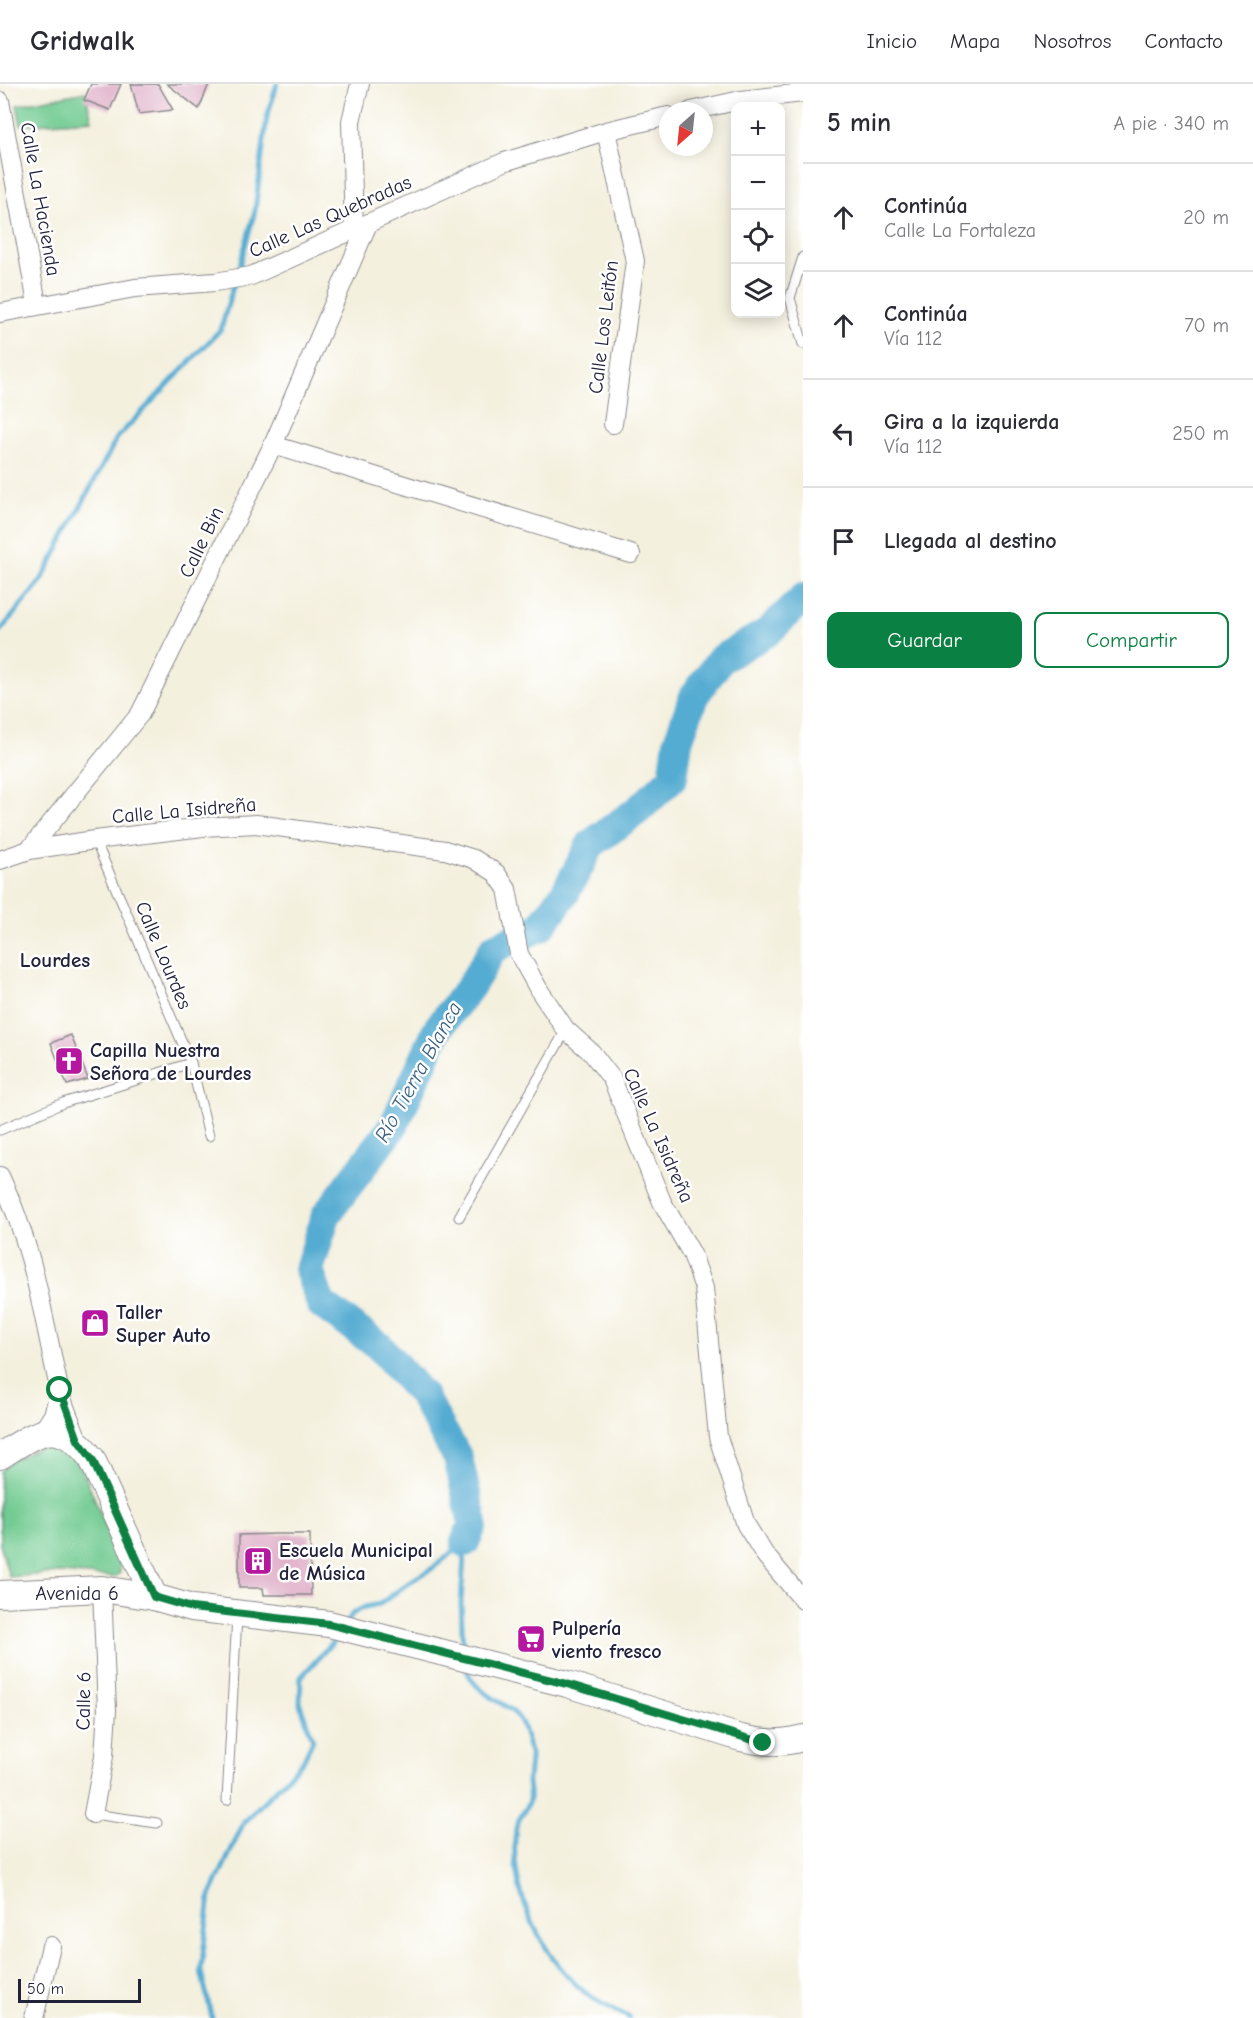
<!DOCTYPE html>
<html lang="es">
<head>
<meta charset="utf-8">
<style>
  body { margin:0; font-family:"Comic Neue",sans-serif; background:#f2f2f3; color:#2b2b33 }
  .controls { position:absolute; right:18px; top:18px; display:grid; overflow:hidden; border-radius:12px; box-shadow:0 3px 15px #0003 }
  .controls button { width:54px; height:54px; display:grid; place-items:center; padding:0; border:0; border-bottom:2px solid #e1e1e2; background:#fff; color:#2b2b33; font:30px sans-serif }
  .compass { position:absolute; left:659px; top:18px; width:54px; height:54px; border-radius:50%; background:#fff; box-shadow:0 3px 15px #0003; rotate:207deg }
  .scale { position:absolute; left:18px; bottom:15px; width:123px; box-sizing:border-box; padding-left:6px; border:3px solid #22223b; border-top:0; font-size:16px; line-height:21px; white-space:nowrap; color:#22223b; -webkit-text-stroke:4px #fff; paint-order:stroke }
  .stop { position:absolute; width:18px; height:18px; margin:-14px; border:4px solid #0b8043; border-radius:50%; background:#fff }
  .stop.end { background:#0b8043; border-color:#fff; box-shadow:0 2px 6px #0008 }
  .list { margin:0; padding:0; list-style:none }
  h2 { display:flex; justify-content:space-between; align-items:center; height:78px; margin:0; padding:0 24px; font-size:26px }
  h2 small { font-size:20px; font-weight:400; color:#7c7c81 }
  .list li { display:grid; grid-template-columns:39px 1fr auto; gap:18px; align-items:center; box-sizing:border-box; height:108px; padding:0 24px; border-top:2px solid #e1e1e2 }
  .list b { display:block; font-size:22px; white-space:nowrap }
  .list p { margin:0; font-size:20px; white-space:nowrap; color:#7c7c81 }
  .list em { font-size:20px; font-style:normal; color:#7c7c81 }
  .actions { display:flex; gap:12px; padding:18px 24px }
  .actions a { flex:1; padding:14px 0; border:2px solid #0b8043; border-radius:12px; text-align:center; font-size:21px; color:#0b8043 }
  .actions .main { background:#0b8043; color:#fff }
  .icon { flex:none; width:33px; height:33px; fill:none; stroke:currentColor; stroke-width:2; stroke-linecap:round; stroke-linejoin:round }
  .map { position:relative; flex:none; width:803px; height:1934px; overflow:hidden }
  header { display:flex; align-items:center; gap:36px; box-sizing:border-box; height:84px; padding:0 30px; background:#fff; border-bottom:2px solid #e1e1e2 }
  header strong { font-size:28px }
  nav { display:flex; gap:33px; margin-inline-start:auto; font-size:21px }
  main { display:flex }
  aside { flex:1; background:#fff }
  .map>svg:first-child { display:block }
  .green { fill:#72cb92; stroke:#4a7666; stroke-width:1.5 }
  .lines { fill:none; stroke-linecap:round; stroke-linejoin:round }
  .stream { stroke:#55acd2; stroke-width:5 }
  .river { stroke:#55acd2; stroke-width:30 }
  .building { fill:#dfafc8 }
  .service-casing { stroke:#8b898c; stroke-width:11 }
  .minor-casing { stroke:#8b898c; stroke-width:20 }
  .secondary-casing { stroke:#8b898c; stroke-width:28 }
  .service { stroke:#fff; stroke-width:9 }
  .minor { stroke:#fff; stroke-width:18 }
  .secondary { stroke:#fff; stroke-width:26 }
  .route { stroke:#0b8043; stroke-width:8 }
  .labels { text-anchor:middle; stroke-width:5; stroke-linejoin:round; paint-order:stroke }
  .street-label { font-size:20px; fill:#22223b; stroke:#fff }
  .poi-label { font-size:20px; font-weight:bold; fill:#22223b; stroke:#fff; text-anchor:start }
  .neighbourhood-label { font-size:21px; font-weight:bold; fill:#22223b; stroke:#fff }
  .water-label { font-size:21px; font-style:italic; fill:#39607f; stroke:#fff }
</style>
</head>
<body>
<header>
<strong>Gridwalk</strong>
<nav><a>Inicio</a><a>Mapa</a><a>Nosotros</a><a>Contacto</a></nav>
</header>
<main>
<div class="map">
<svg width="803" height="1934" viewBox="0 0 803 1934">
  <rect width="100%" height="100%" fill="#fff"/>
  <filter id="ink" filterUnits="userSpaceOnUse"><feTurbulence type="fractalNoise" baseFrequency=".0167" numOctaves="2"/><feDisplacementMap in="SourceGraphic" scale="12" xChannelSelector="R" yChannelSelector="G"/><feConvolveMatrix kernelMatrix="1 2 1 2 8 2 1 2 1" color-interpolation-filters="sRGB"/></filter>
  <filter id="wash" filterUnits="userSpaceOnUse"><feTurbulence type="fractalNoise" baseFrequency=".008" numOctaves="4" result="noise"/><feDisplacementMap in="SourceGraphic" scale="24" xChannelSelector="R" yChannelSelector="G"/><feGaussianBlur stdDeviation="1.35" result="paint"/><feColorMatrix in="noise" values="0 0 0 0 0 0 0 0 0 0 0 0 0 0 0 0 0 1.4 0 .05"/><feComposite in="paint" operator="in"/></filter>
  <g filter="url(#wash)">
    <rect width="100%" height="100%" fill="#f4f0de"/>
    <!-- green -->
    <g class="green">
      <polygon points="85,8 92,36 21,41 17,21"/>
      <polygon points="48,1359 60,1359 80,1380 120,1476 120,1489 114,1493 60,1489 9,1493 0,1460 0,1387 13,1376"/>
    </g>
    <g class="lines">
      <!-- stream -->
      <g class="stream">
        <polyline points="237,191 255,127 267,33 277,0"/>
        <polyline points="0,547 41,497 117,354 221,245 234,199"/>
        <polyline points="348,1537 352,1530 365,1523 380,1520 411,1497 433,1484 465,1458"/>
        <polyline points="463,1567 461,1518 465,1458"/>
        <path d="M466 1582C473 1615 515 1616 523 1643 525 1651 529 1661 530 1669 531 1678 528 1688 528 1697 528 1702 530 1709 529 1715 528 1725 518 1733 516 1744 508 1804 539 1868 583 1907 596 1918 615 1925 630 1934"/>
        <polyline points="212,1934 201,1887 210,1812 244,1738 303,1677 313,1656 300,1620 301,1593 340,1550"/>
      </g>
      <!-- river -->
      <polyline class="river" points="465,1458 473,1440 458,1374 422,1311 379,1262 321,1220 309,1186 326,1131 394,1041 438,944 470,903 494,864 540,843 565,809 591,760 638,726 673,693 678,657 694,612 721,575 768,548 803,514"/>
    </g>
    <g id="blocks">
      <!-- building -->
      <g class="building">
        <polygon points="91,0 121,0 110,26 84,16"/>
        <polygon points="131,0 158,0 173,26 139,30"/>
        <polygon points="167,0 209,0 199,25"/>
        <polygon points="71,951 88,995 67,1001 51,959"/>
        <polygon points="276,1450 310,1450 311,1511 264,1511 263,1504 239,1504 239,1451"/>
      </g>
    </g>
  </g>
  <g filter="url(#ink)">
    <use href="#blocks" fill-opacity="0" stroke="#8b898c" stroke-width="1.5"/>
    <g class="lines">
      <!-- service casing -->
      <g class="service-casing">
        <g id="service">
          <polyline points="803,173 790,214 803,260"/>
          <polyline points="95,756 191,979 209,1052"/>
          <polyline points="0,1046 63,1019 191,979"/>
          <polyline points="459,1133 566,946"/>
          <polyline points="227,1716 237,1532"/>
          <polyline points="93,1730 157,1739"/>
        </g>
      </g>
      <!-- minor casing -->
      <g class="minor-casing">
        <g id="minor">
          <polyline points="0,17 37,220"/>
          <polyline points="691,27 741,16 803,9"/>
          <polyline points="606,47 635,177 613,340"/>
          <polyline points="354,148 351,37 360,0"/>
          <polyline points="0,229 135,204 215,198 251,192 504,78 606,47 668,32"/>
          <polyline points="273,361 631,470"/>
          <polyline points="29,766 140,630 273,361 367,142"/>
          <polyline points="0,776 29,766 95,756 203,743 256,740 445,766 474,775 496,789 507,805 519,870 539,906 566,946 592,969 612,995 662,1118 692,1170 704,1204 718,1353 746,1441 765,1471 803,1516"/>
          <path d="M0 1092C34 1164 42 1228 59 1304 63 1322 72 1339 78 1356"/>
          <polyline points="42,1348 53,1331 60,1306"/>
          <polyline points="93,1730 104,1672 107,1626 102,1505"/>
          <polyline points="34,1934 51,1862"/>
        </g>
      </g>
      <!-- secondary casing -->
      <g class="secondary-casing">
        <g id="secondary">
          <path d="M0 1372C40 1347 58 1331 92 1375L154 1513"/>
          <path d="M0 1510 102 1505 154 1513 192 1524 329 1540 567 1600 741 1654C764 1659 781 1660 803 1654"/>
        </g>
      </g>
      <!-- service -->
      <use href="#service" class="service"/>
      <!-- minor -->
      <use href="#minor" class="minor"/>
      <!-- secondary -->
      <use href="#secondary" class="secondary"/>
    </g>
  </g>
  <g class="lines" filter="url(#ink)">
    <!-- route -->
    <polyline class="route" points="60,1306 78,1356 92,1375 154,1513 192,1524 329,1540 567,1600 763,1659"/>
  </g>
  <!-- icons -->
  <defs>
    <g id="church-square" transform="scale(1.5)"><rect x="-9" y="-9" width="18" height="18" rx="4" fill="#b5179e" stroke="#fff"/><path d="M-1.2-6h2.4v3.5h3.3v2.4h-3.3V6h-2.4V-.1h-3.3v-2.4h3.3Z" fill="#fff"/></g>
    <g id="shop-square" transform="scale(1.5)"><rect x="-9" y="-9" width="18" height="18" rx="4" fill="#b5179e" stroke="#fff"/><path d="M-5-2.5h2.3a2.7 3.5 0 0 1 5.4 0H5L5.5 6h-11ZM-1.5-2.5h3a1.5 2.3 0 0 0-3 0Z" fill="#fff"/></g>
    <g id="building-square" transform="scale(1.5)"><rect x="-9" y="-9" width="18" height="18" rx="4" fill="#b5179e" stroke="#fff"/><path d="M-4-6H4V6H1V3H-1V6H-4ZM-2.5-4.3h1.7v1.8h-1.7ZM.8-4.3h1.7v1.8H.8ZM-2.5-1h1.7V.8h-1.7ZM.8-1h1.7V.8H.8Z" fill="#fff"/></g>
    <g id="supermarket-square" transform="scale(1.5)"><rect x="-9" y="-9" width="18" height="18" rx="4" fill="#b5179e" stroke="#fff"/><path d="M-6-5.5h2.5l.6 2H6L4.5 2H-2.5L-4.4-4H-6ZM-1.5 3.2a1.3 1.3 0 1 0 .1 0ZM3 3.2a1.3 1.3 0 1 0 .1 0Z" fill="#fff"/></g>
  </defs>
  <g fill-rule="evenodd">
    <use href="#church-square" x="69" y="977"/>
    <use href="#shop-square" x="95" y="1239"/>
    <use href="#building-square" x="258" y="1477"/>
    <use href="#supermarket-square" x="531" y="1555"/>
  </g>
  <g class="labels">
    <!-- street labels -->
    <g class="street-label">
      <text transform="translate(41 115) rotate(80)" y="7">Calle La Hacienda</text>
      <text transform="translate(330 132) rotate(-24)" y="7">Calle Las Quebradas</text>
      <text transform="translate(603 243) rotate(-83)" y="7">Calle Los Leitón</text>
      <text transform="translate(201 458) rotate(-64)" y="7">Calle Bin</text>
      <text transform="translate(184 726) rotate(-5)" y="7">Calle La Isidreña</text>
      <text transform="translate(164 871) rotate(67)" y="7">Calle Lourdes</text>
      <text transform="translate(659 1051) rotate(66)" y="7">Calle La Isidreña</text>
      <text x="77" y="1516">Avenida 6</text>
      <text transform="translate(83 1617) rotate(-89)" y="7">Calle 6</text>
    </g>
    <!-- poi labels -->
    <g class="poi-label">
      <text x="90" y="973">Capilla Nuestra<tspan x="90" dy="23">Señora de Lourdes</tspan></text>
      <text x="116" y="1235">Taller<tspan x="116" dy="23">Super Auto</tspan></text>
      <text x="279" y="1473">Escuela Municipal<tspan x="279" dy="23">de Música</tspan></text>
      <text x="552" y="1551">Pulpería<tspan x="552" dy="23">viento fresco</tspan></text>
    </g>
    <!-- neighbourhood labels -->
    <g class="neighbourhood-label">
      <text x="55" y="883">Lourdes</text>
    </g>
    <!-- water labels -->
    <g class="water-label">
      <text transform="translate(418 988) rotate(-61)" y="7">Río Tierra Blanca</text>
    </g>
  </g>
</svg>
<div class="controls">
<button>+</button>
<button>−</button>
<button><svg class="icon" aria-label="locate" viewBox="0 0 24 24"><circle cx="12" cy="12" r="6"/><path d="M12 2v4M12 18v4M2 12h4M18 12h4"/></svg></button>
<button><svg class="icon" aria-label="layers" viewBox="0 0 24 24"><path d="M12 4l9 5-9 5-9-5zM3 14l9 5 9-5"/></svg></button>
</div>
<svg class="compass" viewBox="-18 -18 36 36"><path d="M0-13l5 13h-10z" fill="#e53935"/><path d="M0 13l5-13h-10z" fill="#7c7c81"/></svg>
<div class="scale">50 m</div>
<div class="stop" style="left:60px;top:1306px"></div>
<div class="stop end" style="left:763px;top:1659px"></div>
</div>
<aside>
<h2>5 min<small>A pie · 340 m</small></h2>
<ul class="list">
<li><svg class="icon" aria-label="ahead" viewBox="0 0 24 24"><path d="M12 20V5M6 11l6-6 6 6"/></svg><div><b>Continúa</b><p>Calle La Fortaleza</p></div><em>20 m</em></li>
<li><svg class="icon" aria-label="ahead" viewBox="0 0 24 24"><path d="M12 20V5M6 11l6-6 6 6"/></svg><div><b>Continúa</b><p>Vía 112</p></div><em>70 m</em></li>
<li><svg class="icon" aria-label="left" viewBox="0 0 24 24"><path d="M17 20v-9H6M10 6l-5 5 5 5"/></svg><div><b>Gira a la izquierda</b><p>Vía 112</p></div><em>250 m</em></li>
<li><svg class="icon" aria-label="arrive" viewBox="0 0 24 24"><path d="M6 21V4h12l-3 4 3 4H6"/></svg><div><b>Llegada al destino</b></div></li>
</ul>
<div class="actions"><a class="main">Guardar</a><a>Compartir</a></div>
</aside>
</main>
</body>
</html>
